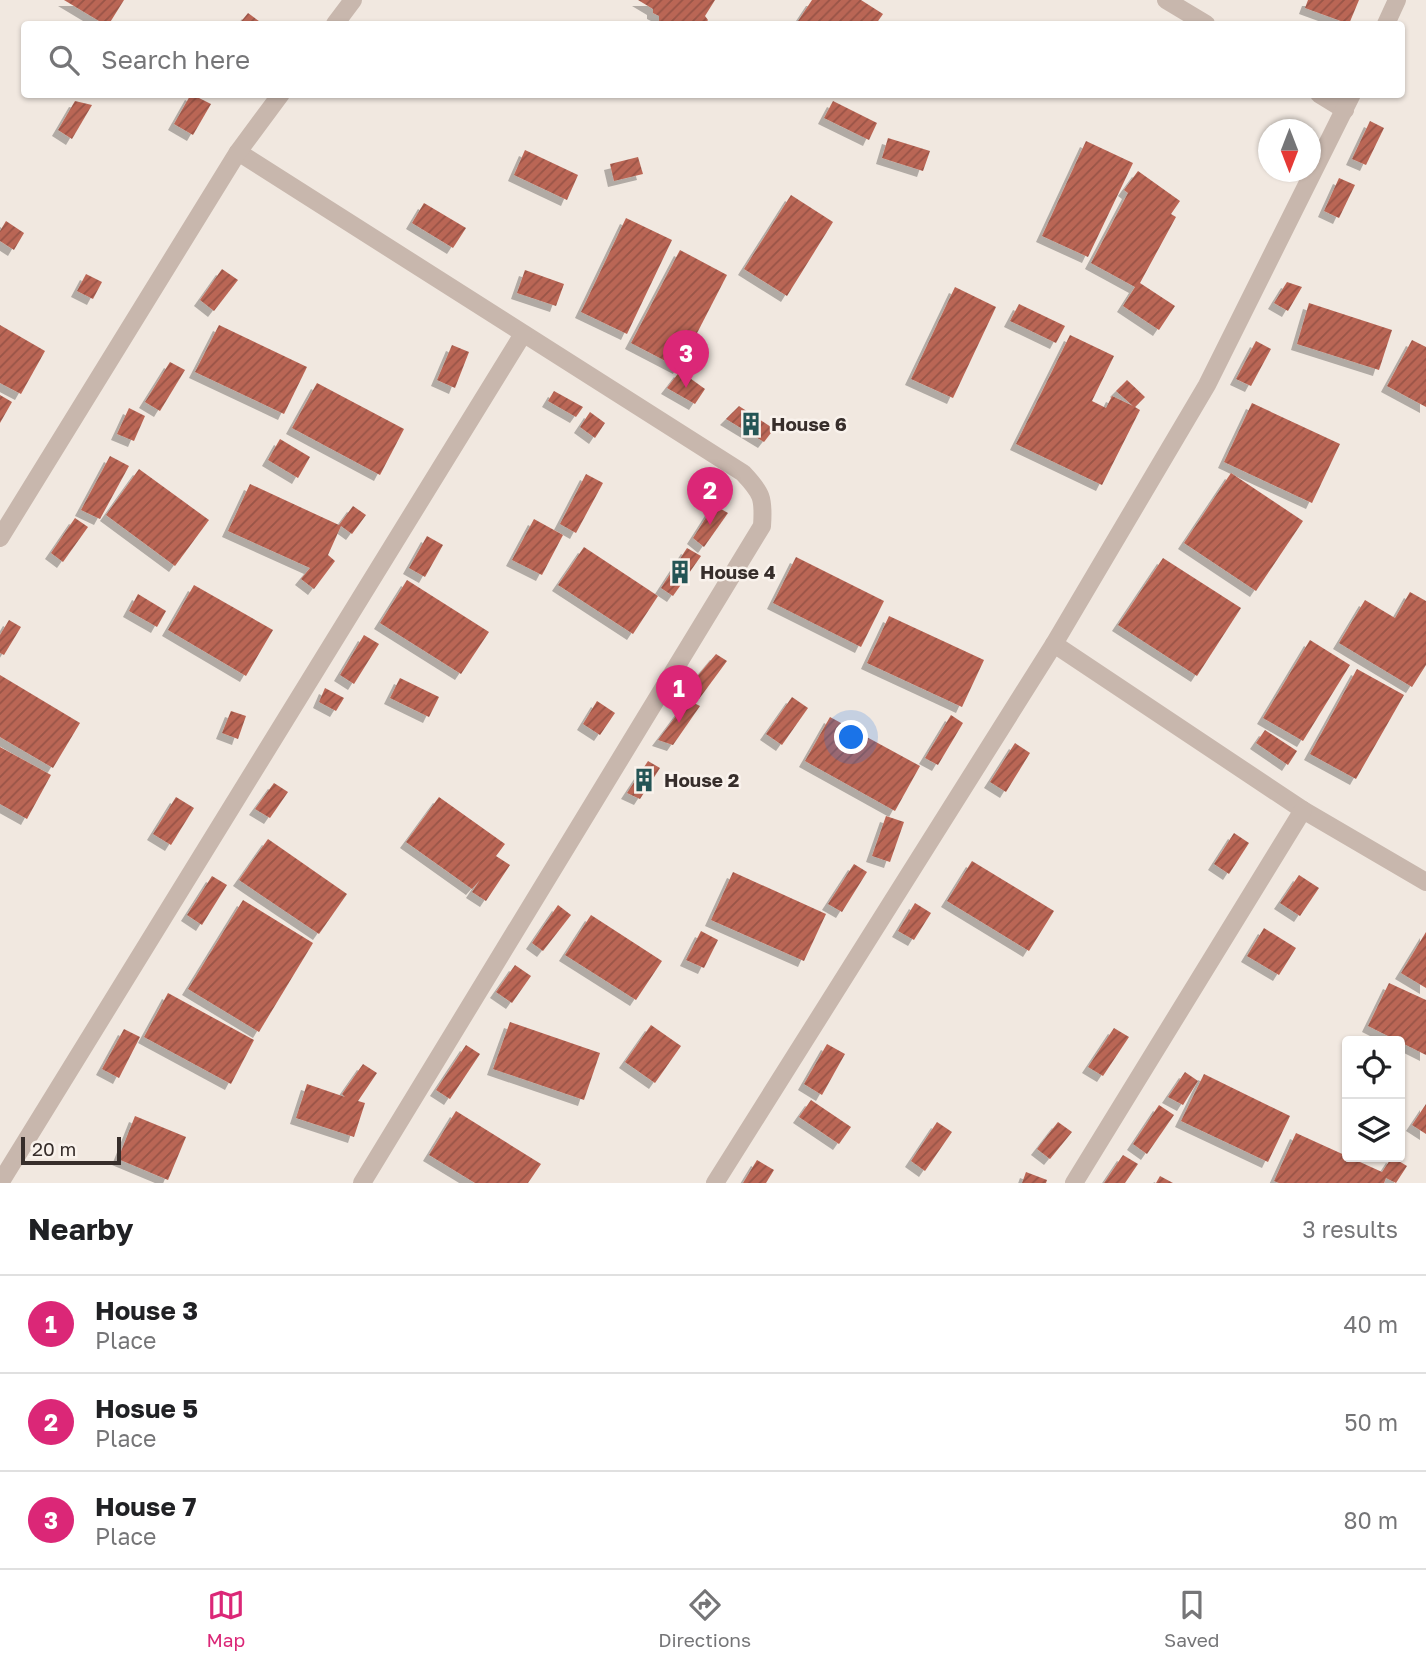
<!DOCTYPE html>
<html lang="en">
<head>
<meta charset="utf-8">
<style>
  body { margin:0; font-family:"Golos Text",sans-serif; background:#f2f2f2; color:#202124 }
  .controls { position:absolute; right:21px; bottom:21px; display:grid; overflow:hidden; border-radius:7px; box-shadow:0 2px 5px #0004 }
  .controls button { width:63px; height:63px; display:grid; place-items:center; padding:0; border:0; border-bottom:2px solid #e0e0e0; background:#fff; color:#202124; font:35px sans-serif }
  .compass { position:absolute; left:1258px; top:119px; width:63px; height:63px; border-radius:50%; background:#fff; box-shadow:0 2px 5px #0004; rotate:180deg }
  .scale { position:absolute; left:21px; bottom:18px; width:100px; box-sizing:border-box; padding-left:7px; border:4px solid #372e2b; border-top:0; font-size:19px; line-height:24px; white-space:nowrap; color:#372e2b; -webkit-text-stroke:5px #f9f2ec; paint-order:stroke }
  .you { position:absolute; left:852px; top:738px; width:24px; height:24px; margin:-18px; border:5px solid #fff; border-radius:50%; background:#1a73e8; box-shadow:0 0 0 10px #1a73e833 }
  .badge { display:grid; place-items:center; width:46px; height:46px; border-radius:50%; background:#db2777; color:#fff; font-size:23px; font-weight:700 }
  .pin { position:absolute; translate:-50% -58px; filter:drop-shadow(0 2px 4px #0008) }
  .pin::after { content:''; position:absolute; top:37px; width:24px; height:21px; background:inherit; clip-path:polygon(0 0,100% 0,50% 100%) }
  .list { margin:0; padding:0; list-style:none }
  h2 { display:flex; justify-content:space-between; align-items:center; height:91px; margin:0; padding:0 28px; font-size:30px }
  h2 small { font-size:23px; font-weight:400; color:#757577 }
  .list li { display:grid; grid-template-columns:46px 1fr auto; gap:21px; align-items:center; box-sizing:border-box; height:98px; padding:0 28px; border-top:2px solid #e0e0e0 }
  .list b { display:block; font-size:26px; white-space:nowrap }
  .list p { margin:0; font-size:23px; white-space:nowrap; color:#757577 }
  .list em { font-size:23px; font-style:normal; color:#757577 }
  .icon { flex:none; width:38px; height:38px; fill:none; stroke:currentColor; stroke-width:2; stroke-linecap:round; stroke-linejoin:round }
  .map { position:relative; flex:none; width:1426px; height:1183px; overflow:hidden }
  .search { position:absolute; background:#fff; box-shadow:0 2px 5px #0004; left:21px; right:21px; top:21px; height:77px; display:flex; align-items:center; gap:18px; box-sizing:border-box; padding:0 24px; border-radius:7px; color:#757577; font-size:26px }
  .sheet { height:385px; background:#fff }
  nav { display:flex; justify-content:space-around; align-items:center; box-sizing:border-box; height:98px; border-top:2px solid #e0e0e0; background:#fff; font-size:19px; color:#757577 }
  nav a { display:grid; justify-items:center; gap:4px }
  nav .on { color:#db2777 }
  .map>svg:first-child { display:block }
  .building { fill:url(#building-hatch); filter:url(#shadow) }
  .lines { fill:none; stroke-linecap:round; stroke-linejoin:round }
  .minor { stroke:#c8b7ad; stroke-width:18 }
  .labels { text-anchor:middle; stroke-width:5; stroke-linejoin:round; paint-order:stroke }
  .poi-label { font-size:19px; font-weight:bold; fill:#372e2b; stroke:#f9f2ec; text-anchor:start }
</style>
</head>
<body>
<div class="map">
<svg width="1426" height="1183" viewBox="0 0 1426 1183">
  <defs>
    <pattern id="building-hatch" width="6" height="6" patternUnits="userSpaceOnUse" patternTransform="scale(1.75)"><rect width="6" height="6" fill="#ba6655"/><path d="M-1 1l2-2M0 6l6-6M5 7l2-2" fill="none" stroke="#985447"/></pattern>
    <filter id="shadow"><feDropShadow dx="-6" dy="6" stdDeviation="0" flood-color="#0004"/></filter>
  </defs>
  <rect width="100%" height="100%" fill="#f1e8e0"/>
  <!-- building -->
  <g class="building">
    <polygon points="64,0 124,0 109,24 104,24"/>
    <polygon points="638,0 715,0 705,16 708,20 705,24 663,24 659,22 659,16 653,13 653,9"/>
    <polygon points="812,0 861,0 883,14 876,24 796,24"/>
    <polygon points="1308,0 1359,0 1349,24 1305,8"/>
    <polygon points="248,13 263,24 239,24"/>
    <polygon points="191,94 211,104 193,135 174,124"/>
    <polygon points="75,101 92,105 72,139 58,130"/>
    <polygon points="833,101 877,123 869,140 824,118"/>
    <polygon points="1370,121 1384,128 1366,165 1352,159"/>
    <polygon points="888,138 930,151 923,171 882,158"/>
    <polygon points="1086,141 1133,163 1088,257 1042,236"/>
    <polygon points="525,150 578,175 567,200 514,175"/>
    <polygon points="638,157 643,174 614,181 610,164"/>
    <polygon points="1138,171 1180,201 1171,214 1176,217 1140,283 1175,306 1159,330 1123,306 1135,287 1091,263 1128,193 1124,190"/>
    <polygon points="1339,178 1355,185 1339,218 1324,211"/>
    <polygon points="791,195 833,222 787,296 744,269"/>
    <polygon points="424,203 466,228 453,248 412,223"/>
    <polygon points="626,218 672,240 627,334 581,312"/>
    <polygon points="6,221 24,233 14,250 0,241 0,231"/>
    <polygon points="680,250 727,275 679,368 631,343"/>
    <polygon points="222,269 238,280 214,311 200,300"/>
    <polygon points="525,270 564,284 556,306 517,293"/>
    <polygon points="86,274 102,282 93,299 77,291"/>
    <polygon points="1287,282 1302,287 1288,311 1274,303"/>
    <polygon points="955,287 996,307 953,398 911,379"/>
    <polygon points="1309,303 1392,330 1379,370 1297,344"/>
    <polygon points="1019,304 1065,326 1056,343 1010,321"/>
    <polygon points="0,325 45,351 21,394 0,383"/>
    <polygon points="219,325 307,367 284,414 195,372"/>
    <polygon points="1070,335 1114,356 1092,401 1106,408 1112,396 1133,406 1116,391 1127,380 1145,397 1135,407 1140,410 1102,485 1016,444"/>
    <polygon points="1412,340 1426,347 1426,407 1387,386"/>
    <polygon points="1256,341 1271,349 1251,386 1236,379"/>
    <polygon points="452,345 469,352 455,388 437,380"/>
    <polygon points="170,362 185,370 160,411 145,402"/>
    <polygon points="680,371 705,389 695,404 667,388"/>
    <polygon points="317,383 404,429 380,475 292,428"/>
    <polygon points="554,391 583,407 576,417 548,401"/>
    <polygon points="0,395 12,402 0,423"/>
    <polygon points="1252,403 1340,444 1312,503 1224,462"/>
    <polygon points="739,406 774,429 764,442 726,419"/>
    <polygon points="129,408 145,416 134,441 117,434"/>
    <polygon points="590,412 605,423 595,438 580,427"/>
    <polygon points="280,439 310,457 298,478 268,460"/>
    <polygon points="110,456 129,466 100,519 81,510"/>
    <polygon points="139,469 209,520 175,566 106,515"/>
    <polygon points="1231,473 1303,521 1256,591 1184,543"/>
    <polygon points="586,474 603,483 576,533 560,524"/>
    <polygon points="250,484 339,525 353,506 366,515 352,534 341,526 328,555 335,561 314,589 301,579 310,568 228,531"/>
    <polygon points="714,505 728,513 704,547 693,538"/>
    <polygon points="75,518 88,527 63,562 51,553"/>
    <polygon points="534,519 563,535 542,575 512,560"/>
    <polygon points="427,536 443,545 425,577 409,568"/>
    <polygon points="584,547 658,596 633,634 558,585"/>
    <polygon points="687,548 701,556 673,596 661,588"/>
    <polygon points="796,557 884,601 861,647 773,603"/>
    <polygon points="1163,558 1241,608 1197,676 1118,625"/>
    <polygon points="407,580 489,632 461,674 380,623"/>
    <polygon points="194,585 273,630 246,676 168,630"/>
    <polygon points="1410,592 1426,601 1426,665 1412,687 1339,643 1365,600 1395,618"/>
    <polygon points="138,594 166,611 157,627 129,611"/>
    <polygon points="889,616 984,660 962,707 867,663"/>
    <polygon points="9,620 21,627 4,655 0,653 0,635"/>
    <polygon points="364,635 379,644 354,684 340,675"/>
    <polygon points="1310,640 1350,665 1303,741 1263,718"/>
    <polygon points="716,654 727,661 699,699 685,691"/>
    <polygon points="1357,669 1404,695 1356,779 1310,754"/>
    <polygon points="0,675 80,723 53,768 0,737"/>
    <polygon points="400,678 439,697 429,717 390,698"/>
    <polygon points="325,688 344,698 336,711 319,702"/>
    <polygon points="792,697 808,708 782,745 766,734"/>
    <polygon points="688,700 700,706 673,745 658,740"/>
    <polygon points="597,701 615,713 600,735 583,724"/>
    <polygon points="231,711 246,716 238,739 222,733"/>
    <polygon points="951,715 963,723 938,765 925,758"/>
    <polygon points="830,717 920,766 895,811 805,761"/>
    <polygon points="1265,730 1297,751 1288,765 1256,743"/>
    <polygon points="1015,743 1030,753 1006,792 990,782"/>
    <polygon points="0,747 51,775 27,819 0,804"/>
    <polygon points="648,761 660,768 640,799 627,793"/>
    <polygon points="274,783 288,792 270,818 255,809"/>
    <polygon points="176,797 194,808 171,845 153,834"/>
    <polygon points="439,797 505,844 496,856 510,865 486,901 472,892 480,880 472,889 406,842"/>
    <polygon points="886,816 904,822 890,862 872,856"/>
    <polygon points="1234,833 1249,843 1229,874 1214,864"/>
    <polygon points="268,839 347,894 319,934 239,880"/>
    <polygon points="972,861 1054,911 1029,951 947,901"/>
    <polygon points="854,864 867,872 842,912 828,904"/>
    <polygon points="733,872 826,914 804,961 711,920"/>
    <polygon points="1299,875 1319,888 1300,916 1280,903"/>
    <polygon points="212,876 227,885 202,925 187,915"/>
    <polygon points="243,900 313,943 259,1032 188,989"/>
    <polygon points="915,903 931,913 914,940 898,931"/>
    <polygon points="558,905 571,915 543,951 532,943"/>
    <polygon points="591,915 662,961 636,1000 565,955"/>
    <polygon points="1264,928 1296,948 1279,975 1247,956"/>
    <polygon points="701,931 718,940 704,968 686,960"/>
    <polygon points="1426,932 1426,988 1401,973"/>
    <polygon points="515,965 531,976 512,1003 496,992"/>
    <polygon points="1389,983 1426,1000 1426,1055 1368,1026"/>
    <polygon points="168,993 254,1040 231,1084 144,1037"/>
    <polygon points="510,1022 600,1053 584,1100 493,1069"/>
    <polygon points="651,1025 681,1046 655,1083 625,1062"/>
    <polygon points="1114,1028 1129,1037 1103,1076 1088,1067"/>
    <polygon points="124,1029 140,1037 119,1078 102,1069"/>
    <polygon points="827,1044 845,1054 822,1095 804,1084"/>
    <polygon points="466,1045 480,1054 450,1099 436,1090"/>
    <polygon points="363,1064 377,1073 358,1101 365,1103 354,1137 296,1118 307,1084 345,1097 342,1094"/>
    <polygon points="1185,1072 1198,1081 1183,1105 1168,1097"/>
    <polygon points="1204,1074 1290,1116 1268,1162 1181,1121"/>
    <polygon points="811,1100 851,1127 839,1144 799,1117"/>
    <polygon points="1426,1104 1426,1134 1412,1125"/>
    <polygon points="1159,1105 1174,1115 1147,1154 1133,1144"/>
    <polygon points="456,1111 541,1164 528,1183 475,1183 429,1155"/>
    <polygon points="135,1116 186,1137 168,1180 118,1159"/>
    <polygon points="937,1122 952,1132 925,1171 911,1161"/>
    <polygon points="1058,1122 1072,1132 1050,1159 1037,1149"/>
    <polygon points="1296,1133 1382,1172 1392,1157 1407,1166 1396,1183 1386,1178 1384,1183 1279,1183 1274,1181"/>
    <polygon points="1123,1155 1138,1164 1125,1183 1104,1183"/>
    <polygon points="757,1160 774,1170 766,1183 743,1183"/>
    <polygon points="1026,1172 1047,1180 1046,1183 1022,1183"/>
    <polygon points="1160,1176 1173,1183 1156,1183"/>
  </g>
  <g class="lines">
    <!-- minor -->
    <g class="minor">
      <polyline points="1166,0 1206,24"/>
      <polyline points="335,24 353,0"/>
      <polyline points="1386,24 1397,0"/>
      <polyline points="1319,94 1345,110"/>
      <path d="M238 152 743 473C762 493 764 498 762 526L362 1183"/>
      <polyline points="0,538 238,152 281,94"/>
      <polyline points="1054,644 1303,810 1426,882"/>
      <polyline points="0,1183 523,334"/>
      <polyline points="715,1183 1054,644 1207,385 1352,94"/>
      <polyline points="1074,1183 1303,810"/>
    </g>
  </g>
  <!-- icons -->
  <defs>
    <g id="building-bare" transform="scale(1.89)"><path d="M-4-6H4V6H1V3H-1V6H-4ZM-2.5-4.3h1.7v1.8h-1.7ZM.8-4.3h1.7v1.8H.8ZM-2.5-1h1.7V.8h-1.7ZM.8-1h1.7V.8H.8Z" fill="#245555" stroke="#f9f2ec" stroke-width="2.5" paint-order="stroke"/></g>
  </defs>
  <g fill-rule="evenodd">
    <use href="#building-bare" x="751" y="424"/>
    <use href="#building-bare" x="680" y="572"/>
    <use href="#building-bare" x="644" y="780"/>
  </g>
  <g class="labels">
    <!-- poi labels -->
    <g class="poi-label">
      <text x="771" y="431">House 6</text>
      <text x="700" y="579">House 4</text>
      <text x="664" y="787">House 2</text>
    </g>
  </g>
</svg>
<div class="controls">
<button><svg class="icon" aria-label="locate" viewBox="0 0 24 24"><circle cx="12" cy="12" r="6"/><path d="M12 2v4M12 18v4M2 12h4M18 12h4"/></svg></button>
<button><svg class="icon" aria-label="layers" viewBox="0 0 24 24"><path d="M12 4l9 5-9 5-9-5zM3 14l9 5 9-5"/></svg></button>
</div>
<svg class="compass" viewBox="-18 -18 36 36"><path d="M0-13l5 13h-10z" fill="#e53935"/><path d="M0 13l5-13h-10z" fill="#757577"/></svg>
<div class="scale">20 m</div>
<div class="you"></div>
<div class="pin badge" style="left:679px;top:723px">1</div>
<div class="pin badge" style="left:710px;top:525px">2</div>
<div class="pin badge" style="left:686px;top:388px">3</div>
<div class="search"><svg class="icon" aria-label="search" viewBox="0 0 24 24"><circle cx="10" cy="10" r="6"/><path d="M15 15l6 6"/></svg>Search here</div>
</div>
<section class="sheet">
<h2>Nearby<small>3 results</small></h2>
<ul class="list">
<li><span class="badge">1</span><div><b>House 3</b><p>Place</p></div><em>40 m</em></li>
<li><span class="badge">2</span><div><b>Hosue 5</b><p>Place</p></div><em>50 m</em></li>
<li><span class="badge">3</span><div><b>House 7</b><p>Place</p></div><em>80 m</em></li>
</ul>
</section>
<nav>
<a class="on"><svg class="icon" aria-label="map" viewBox="0 0 24 24"><path d="M3 6l6-2 6 2 6-2v14l-6 2-6-2-6 2zM9 4v14M15 6v14"/></svg>Map</a>
<a><svg class="icon" aria-label="directions" viewBox="0 0 24 24"><path d="M12 3l9 9-9 9-9-9zM9 14v-3h6M13 9l2 2-2 2"/></svg>Directions</a>
<a><svg class="icon" aria-label="saved" viewBox="0 0 24 24"><path d="M7 4h10v16l-5-4-5 4z"/></svg>Saved</a>
</nav>
</body>
</html>
